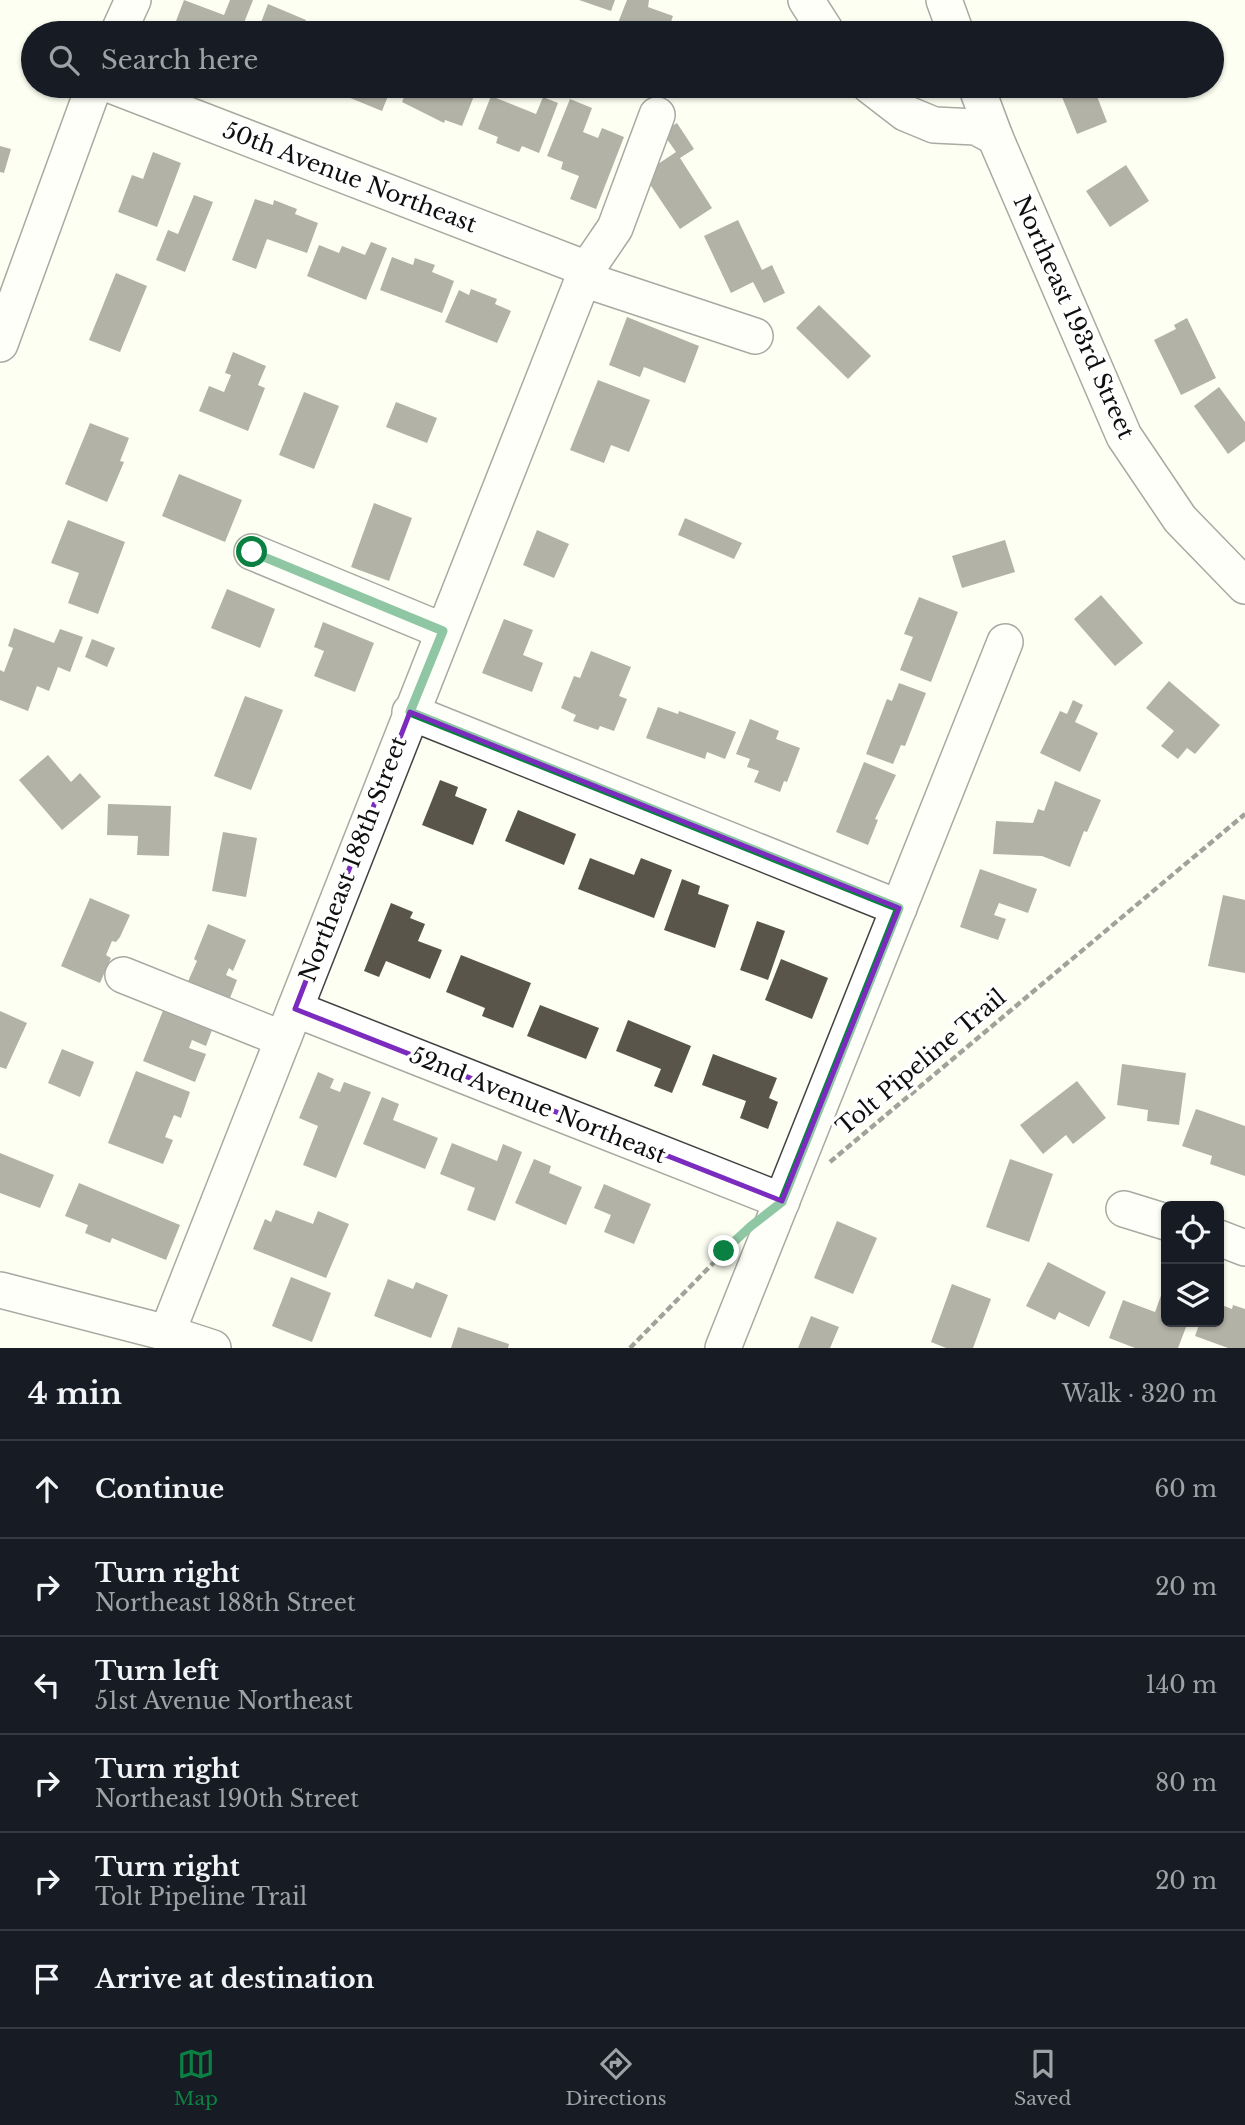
<!DOCTYPE html>
<html lang="en">
<head>
<meta charset="utf-8">
<style>
  body { margin:0; font-family:"Libre Baskerville",serif; background:#20242c; color:#f1f3f6 }
  .controls { position:absolute; right:21px; bottom:21px; display:grid; overflow:hidden; border-radius:10px; box-shadow:0 2px 5px #0004 }
  .controls button { width:63px; height:63px; display:grid; place-items:center; padding:0; border:0; border-bottom:2px solid #363941; background:#171b24; color:#f1f3f6; font:35px sans-serif }
  .stop { position:absolute; width:21px; height:21px; margin:-16px; border:5px solid #0b8043; border-radius:50%; background:#fff }
  .stop.end { background:#0b8043; border-color:#fff; box-shadow:0 2px 7px #0008 }
  .list { margin:0; padding:0; list-style:none }
  h2 { display:flex; justify-content:space-between; align-items:center; height:91px; margin:0; padding:0 28px; font-size:30px }
  h2 small { font-size:23px; font-weight:400; color:#9ea1a6 }
  .list li { display:grid; grid-template-columns:46px 1fr auto; gap:21px; align-items:center; box-sizing:border-box; height:98px; padding:0 28px; border-top:2px solid #363941 }
  .list b { display:block; font-size:26px; white-space:nowrap }
  .list p { margin:0; font-size:23px; white-space:nowrap; color:#9ea1a6 }
  .list em { font-size:23px; font-style:normal; color:#9ea1a6 }
  .icon { flex:none; width:38px; height:38px; fill:none; stroke:currentColor; stroke-width:2; stroke-linecap:round; stroke-linejoin:round }
  .map { position:relative; flex:none; width:1245px; height:1348px; overflow:hidden }
  .search { position:absolute; background:#171b24; box-shadow:0 2px 5px #0004; left:21px; right:21px; top:21px; height:77px; display:flex; align-items:center; gap:18px; box-sizing:border-box; padding:0 24px; border-radius:38px; color:#9ea1a6; font-size:26px }
  .sheet { height:679px; background:#171b24 }
  nav { display:flex; justify-content:space-around; align-items:center; box-sizing:border-box; height:98px; border-top:2px solid #363941; background:#171b24; font-size:19px; color:#9ea1a6 }
  nav a { display:grid; justify-items:center; gap:4px }
  nav .on { color:#0b8043 }
  .map>svg:first-child { display:block }
  .building { fill:#59554b }
  .lines { fill:none; stroke-linecap:round; stroke-linejoin:round }
  .minor-casing { stroke:#424242; stroke-width:38 }
  .path { stroke:#313131; stroke-width:4.5; stroke-dasharray:7 3.5; stroke-linecap:butt }
  .minor { stroke:#fff; stroke-width:35 }
  .route { stroke:#0b8043; stroke-width:9 }
  .marked { fill:none; stroke:#7b2cbf; stroke-width:5; stroke-linejoin:round }
  .labels { text-anchor:middle; stroke-width:7; stroke-linejoin:round; paint-order:stroke }
  .street-label { font-size:23px; fill:#0f0f0f; stroke:#fff }
</style>
</head>
<body>
<div class="map">
<svg width="1245" height="1348" viewBox="0 0 1245 1348">
  <rect width="100%" height="100%" fill="#fdfff2"/>
  <!-- building -->
  <g class="building">
    <polygon points="184,0 224,15 230,0 253,0 240,33 184,33 173,29"/>
    <polygon points="579,0 615,0 611,11"/>
    <polygon points="627,0 649,0 648,7 673,16 667,33 614,33"/>
    <polygon points="268,4 306,20 300,33 257,33"/>
    <polygon points="347,86 392,86 382,111 343,95"/>
    <polygon points="409,86 464,86 476,91 462,126 445,120 444,123 402,102"/>
    <polygon points="1077,86 1093,86 1107,122 1077,134 1060,92"/>
    <polygon points="491,96 536,114 543,97 558,103 539,153 522,146 519,152 496,143 498,137 478,129"/>
    <polygon points="570,99 592,108 583,132 598,138 602,128 624,137 596,209 570,199 579,176 561,169 563,162 547,156"/>
    <polygon points="677,123 694,149 680,158 712,208 680,229 643,174 676,152 662,132"/>
    <polygon points="0,146 11,149 4,173 0,172"/>
    <polygon points="153,152 181,163 157,227 118,212 132,175 143,179"/>
    <polygon points="1126,165 1149,201 1110,227 1086,191"/>
    <polygon points="194,195 213,202 185,272 156,260 168,230 178,234"/>
    <polygon points="255,199 273,205 274,200 297,209 295,214 318,223 307,253 267,239 256,269 232,260"/>
    <polygon points="738,220 762,270 772,265 785,293 764,303 753,282 731,293 704,236"/>
    <polygon points="371,242 387,248 366,300 307,276 319,245 339,253 342,246 365,255"/>
    <polygon points="392,257 413,265 415,258 435,265 432,272 454,281 442,313 380,290"/>
    <polygon points="116,273 147,286 120,352 89,340"/>
    <polygon points="471,289 497,299 495,304 511,311 497,343 445,322 459,290 469,295"/>
    <polygon points="819,305 871,356 848,379 796,328"/>
    <polygon points="627,317 699,346 685,383 644,367 640,377 609,365"/>
    <polygon points="1187,318 1216,378 1181,395 1154,340 1176,329 1174,325"/>
    <polygon points="233,352 266,366 258,385 265,388 248,431 199,411 209,386 224,392 231,375 225,373"/>
    <polygon points="598,380 650,400 629,452 611,445 604,463 570,450"/>
    <polygon points="1219,387 1245,422 1245,441 1228,454 1194,406"/>
    <polygon points="304,392 339,406 314,469 279,455"/>
    <polygon points="396,402 437,418 427,443 386,427"/>
    <polygon points="90,423 129,438 120,461 124,462 107,502 65,484"/>
    <polygon points="179,474 242,500 225,542 162,516"/>
    <polygon points="374,503 412,518 389,581 351,567"/>
    <polygon points="685,518 742,543 734,559 678,535"/>
    <polygon points="68,520 125,542 98,614 68,603 79,573 51,563"/>
    <polygon points="537,530 569,544 554,578 523,565"/>
    <polygon points="1005,540 1015,572 962,588 952,556"/>
    <polygon points="227,589 275,609 260,648 211,628"/>
    <polygon points="1101,595 1143,643 1115,666 1074,619"/>
    <polygon points="919,597 958,612 931,682 900,670 913,637 904,634"/>
    <polygon points="504,619 533,630 523,655 543,663 532,692 482,673"/>
    <polygon points="323,622 374,643 355,692 314,676 324,651 314,647"/>
    <polygon points="14,628 54,643 60,629 83,637 70,672 58,667 49,691 37,686 28,711 0,700 0,670 4,672 13,648 8,646"/>
    <polygon points="92,639 115,648 107,667 85,657"/>
    <polygon points="591,651 631,667 619,696 627,699 614,731 600,726 598,730 573,721 576,715 561,708 574,676 580,678"/>
    <polygon points="1169,681 1220,725 1195,754 1187,748 1178,759 1161,746 1174,731 1146,708"/>
    <polygon points="899,683 926,693 905,746 901,745 893,764 866,754 887,699 892,701"/>
    <polygon points="245,696 283,710 251,790 214,776"/>
    <polygon points="1073,700 1083,705 1075,722 1098,733 1080,772 1040,753 1060,711 1067,714"/>
    <polygon points="658,707 678,714 679,711 736,732 725,759 707,752 705,759 646,738"/>
    <polygon points="750,719 779,731 776,739 800,748 787,782 784,781 780,792 754,782 759,771 747,767 750,759 736,754"/>
    <polygon points="48,755 71,782 80,773 101,797 62,830 19,780"/>
    <polygon points="864,762 896,775 875,819 878,820 868,845 836,832"/>
    <polygon points="440,780 458,787 455,796 487,809 473,845 422,825"/>
    <polygon points="1055,781 1101,800 1087,832 1084,831 1070,867 1042,856 993,854 996,821 1033,823 1038,809 1044,811"/>
    <polygon points="108,804 171,806 169,856 137,855 138,836 107,835"/>
    <polygon points="518,810 576,834 564,865 505,841"/>
    <polygon points="223,832 257,838 246,897 212,891"/>
    <polygon points="590,858 634,875 641,858 672,870 654,918 578,889"/>
    <polygon points="980,869 1037,889 1028,913 999,903 994,915 1006,919 998,940 960,927"/>
    <polygon points="682,879 700,886 698,894 729,905 715,948 664,930"/>
    <polygon points="1223,895 1245,900 1245,973 1208,966"/>
    <polygon points="90,898 130,915 120,937 116,942 112,941 106,955 111,958 100,983 61,966"/>
    <polygon points="391,903 413,912 410,918 425,924 418,941 442,950 430,979 386,961 379,977 364,971"/>
    <polygon points="757,921 785,931 768,980 740,970"/>
    <polygon points="208,924 246,940 233,971 229,968 226,975 237,980 228,1003 186,986 197,961 194,959"/>
    <polygon points="461,955 531,983 513,1028 482,1016 485,1008 446,992"/>
    <polygon points="781,959 828,978 812,1019 765,1000"/>
    <polygon points="166,1003 215,1022 206,1046 192,1040 189,1048 206,1054 195,1082 143,1061"/>
    <polygon points="540,1005 599,1028 586,1059 527,1036"/>
    <polygon points="0,1011 27,1023 6,1069 0,1067"/>
    <polygon points="628,1020 691,1046 672,1093 654,1086 661,1069 616,1051"/>
    <polygon points="62,1049 94,1062 80,1097 48,1083"/>
    <polygon points="713,1054 777,1078 769,1098 778,1102 768,1129 740,1118 746,1101 702,1085"/>
    <polygon points="1122,1064 1186,1073 1179,1125 1147,1121 1148,1110 1117,1105"/>
    <polygon points="136,1071 190,1092 181,1118 174,1115 165,1137 173,1140 163,1164 108,1143"/>
    <polygon points="318,1072 334,1079 330,1088 340,1092 344,1082 371,1092 336,1178 303,1165 318,1126 299,1118"/>
    <polygon points="1077,1081 1106,1118 1073,1144 1066,1135 1043,1154 1020,1125"/>
    <polygon points="382,1097 399,1104 393,1120 438,1138 425,1169 363,1144"/>
    <polygon points="1196,1109 1245,1126 1245,1176 1210,1164 1212,1156 1182,1146"/>
    <polygon points="452,1143 497,1161 503,1144 522,1152 495,1221 467,1210 475,1188 440,1174"/>
    <polygon points="0,1153 54,1175 40,1208 0,1193"/>
    <polygon points="534,1159 551,1166 549,1173 582,1187 566,1225 515,1203"/>
    <polygon points="1010,1159 1053,1174 1029,1242 986,1227"/>
    <polygon points="79,1183 180,1225 166,1260 112,1238 110,1243 85,1233 88,1225 65,1216"/>
    <polygon points="604,1184 651,1204 634,1244 604,1232 611,1215 594,1208"/>
    <polygon points="276,1210 313,1224 318,1211 349,1224 326,1278 253,1249 265,1219 271,1222"/>
    <polygon points="837,1221 877,1238 853,1294 814,1278"/>
    <polygon points="1048,1262 1106,1292 1089,1327 1059,1312 1055,1320 1026,1306"/>
    <polygon points="291,1277 331,1293 312,1342 272,1326"/>
    <polygon points="388,1279 413,1289 416,1282 448,1295 431,1338 374,1316"/>
    <polygon points="1166,1282 1166,1322 1188,1322 1178,1348 1135,1348 1109,1338 1123,1300 1155,1312"/>
    <polygon points="952,1284 991,1299 973,1348 946,1348 931,1342"/>
    <polygon points="1219,1304 1232,1309 1233,1305 1245,1309 1245,1348 1228,1348 1195,1336 1200,1322 1219,1322"/>
    <polygon points="811,1316 839,1327 830,1348 798,1348"/>
    <polygon points="458,1327 509,1344 508,1348 451,1348"/>
  </g>
  <g class="lines">
    <!-- minor casing -->
    <g class="minor-casing">
      <g id="minor">
        <polyline points="806,0 827,33"/>
        <polyline points="944,0 956,33"/>
        <polyline points="118,33 133,0"/>
        <polyline points="113,86 587,269"/>
        <polyline points="870,86 905,113 934,125 976,127 995,137"/>
        <polyline points="976,86 995,137 1124,436 1180,519 1245,586"/>
        <polyline points="583,279 755,336"/>
        <polyline points="0,344 94,86"/>
        <polyline points="252,552 443,631"/>
        <polyline points="410,712 899,908"/>
        <polyline points="123,975 283,1039"/>
        <polyline points="295,1009 782,1201"/>
        <polyline points="1124,1209 1166,1222"/>
        <polyline points="1219,1238 1245,1248"/>
        <polyline points="0,1290 167,1333 213,1348"/>
        <polyline points="167,1333 587,269 615,228 657,115"/>
        <polyline points="723,1348 1005,642"/>
      </g>
    </g>
    <!-- path -->
    <g class="path">
      <polyline points="830,1162 1245,814"/>
      <polyline points="630,1348 732,1244"/>
    </g>
    <!-- minor -->
    <use href="#minor" class="minor"/>
  </g>
  <g class="lines">
    <!-- route -->
    <polyline class="route" points="252,552 443,631 410,712 899,908 782,1202 751,1226 724,1251"/>
  </g>
  <!-- marked area -->
  <path d="M0 0H1245V1348H0ZM410 712 899 908 782 1201 295 1009Z" fill="#fdfff2" fill-opacity=".55" fill-rule="evenodd"/>
  <path class="marked" d="M410 712 899 908 782 1201 295 1009Z"/>
  <g class="labels">
    <!-- street labels -->
    <g class="street-label">
      <text transform="translate(350 177) rotate(21)" y="8">50th Avenue Northeast</text>
      <text transform="translate(1074 317) rotate(66)" y="8">Northeast 193rd Street</text>
      <text transform="translate(353 859) rotate(-69)" y="8">Northeast 188th Street</text>
      <text transform="translate(921 1062) rotate(-40)" y="8">Tolt Pipeline Trail</text>
      <text transform="translate(538 1105) rotate(22)" y="8">52nd Avenue Northeast</text>
    </g>
  </g>
</svg>
<div class="controls">
<button><svg class="icon" aria-label="locate" viewBox="0 0 24 24"><circle cx="12" cy="12" r="6"/><path d="M12 2v4M12 18v4M2 12h4M18 12h4"/></svg></button>
<button><svg class="icon" aria-label="layers" viewBox="0 0 24 24"><path d="M12 4l9 5-9 5-9-5zM3 14l9 5 9-5"/></svg></button>
</div>
<div class="stop" style="left:252px;top:552px"></div>
<div class="stop end" style="left:724px;top:1251px"></div>
<div class="search"><svg class="icon" aria-label="search" viewBox="0 0 24 24"><circle cx="10" cy="10" r="6"/><path d="M15 15l6 6"/></svg>Search here</div>
</div>
<section class="sheet">
<h2>4 min<small>Walk · 320 m</small></h2>
<ul class="list">
<li><svg class="icon" aria-label="ahead" viewBox="0 0 24 24"><path d="M12 20V5M6 11l6-6 6 6"/></svg><div><b>Continue</b></div><em>60 m</em></li>
<li><svg class="icon" aria-label="right" viewBox="0 0 24 24"><path d="M7 20v-9h11M14 6l5 5-5 5"/></svg><div><b>Turn right</b><p>Northeast 188th Street</p></div><em>20 m</em></li>
<li><svg class="icon" aria-label="left" viewBox="0 0 24 24"><path d="M17 20v-9H6M10 6l-5 5 5 5"/></svg><div><b>Turn left</b><p>51st Avenue Northeast</p></div><em>140 m</em></li>
<li><svg class="icon" aria-label="right" viewBox="0 0 24 24"><path d="M7 20v-9h11M14 6l5 5-5 5"/></svg><div><b>Turn right</b><p>Northeast 190th Street</p></div><em>80 m</em></li>
<li><svg class="icon" aria-label="right" viewBox="0 0 24 24"><path d="M7 20v-9h11M14 6l5 5-5 5"/></svg><div><b>Turn right</b><p>Tolt Pipeline Trail</p></div><em>20 m</em></li>
<li><svg class="icon" aria-label="arrive" viewBox="0 0 24 24"><path d="M6 21V4h12l-3 4 3 4H6"/></svg><div><b>Arrive at destination</b></div></li>
</ul>
</section>
<nav>
<a class="on"><svg class="icon" aria-label="map" viewBox="0 0 24 24"><path d="M3 6l6-2 6 2 6-2v14l-6 2-6-2-6 2zM9 4v14M15 6v14"/></svg>Map</a>
<a><svg class="icon" aria-label="directions" viewBox="0 0 24 24"><path d="M12 3l9 9-9 9-9-9zM9 14v-3h6M13 9l2 2-2 2"/></svg>Directions</a>
<a><svg class="icon" aria-label="saved" viewBox="0 0 24 24"><path d="M7 4h10v16l-5-4-5 4z"/></svg>Saved</a>
</nav>
</body>
</html>
